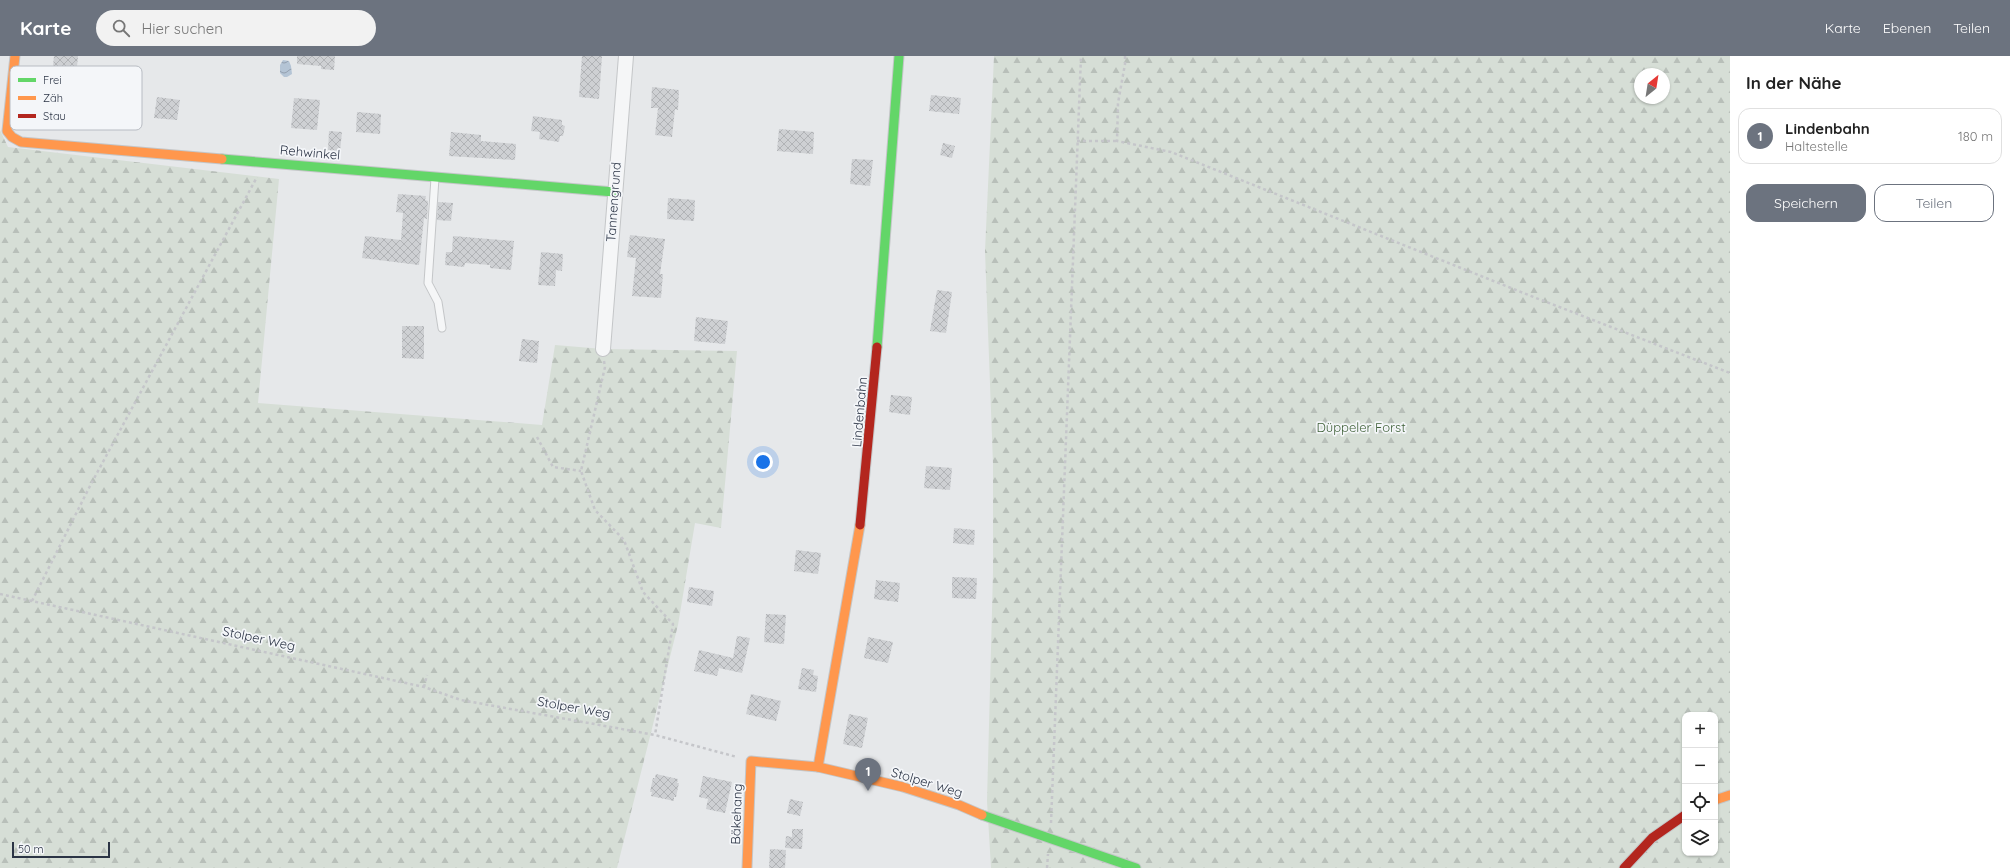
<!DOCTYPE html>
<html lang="de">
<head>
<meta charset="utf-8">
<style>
  body { margin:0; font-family:Quicksand,sans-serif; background:#f2f2f2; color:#222 }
  .controls { position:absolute; right:12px; bottom:12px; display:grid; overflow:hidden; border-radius:8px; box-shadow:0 1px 3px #0004 }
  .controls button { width:36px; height:36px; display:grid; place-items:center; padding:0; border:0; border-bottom:1px solid #e0e0e0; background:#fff; color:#222; font:20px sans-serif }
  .compass { position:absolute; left:1634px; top:12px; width:36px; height:36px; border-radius:50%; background:#fff; box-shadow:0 1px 3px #0004; rotate:30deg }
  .scale { position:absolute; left:12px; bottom:10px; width:98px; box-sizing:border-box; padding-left:4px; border:2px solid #2b3445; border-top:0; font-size:11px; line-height:14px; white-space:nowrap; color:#2b3445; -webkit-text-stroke:3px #f4f6f9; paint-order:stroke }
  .you { position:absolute; left:763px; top:406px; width:14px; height:14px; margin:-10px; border:3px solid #fff; border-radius:50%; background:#1a73e8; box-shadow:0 0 0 6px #1a73e833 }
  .badge { display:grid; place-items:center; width:26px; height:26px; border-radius:50%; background:#6c737f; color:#fff; font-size:13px; font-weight:700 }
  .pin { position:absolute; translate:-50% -33px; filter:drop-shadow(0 1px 2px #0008) }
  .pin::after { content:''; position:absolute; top:21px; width:14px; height:12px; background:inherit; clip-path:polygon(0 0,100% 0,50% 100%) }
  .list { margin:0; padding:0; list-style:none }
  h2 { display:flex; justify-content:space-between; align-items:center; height:52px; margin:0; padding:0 16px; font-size:17px }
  h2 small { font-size:13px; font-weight:400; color:#767676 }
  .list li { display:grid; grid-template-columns:26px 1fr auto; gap:12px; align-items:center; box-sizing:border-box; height:56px; margin:0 8px 8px; padding:0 8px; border:1px solid #e0e0e0; border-radius:12px }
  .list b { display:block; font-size:15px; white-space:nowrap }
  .list p { margin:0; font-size:13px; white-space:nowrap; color:#767676 }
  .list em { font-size:13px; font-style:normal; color:#767676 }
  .actions { display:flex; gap:8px; padding:12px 16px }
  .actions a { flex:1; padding:9px 0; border:1px solid #6c737f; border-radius:12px; text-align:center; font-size:14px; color:#6c737f }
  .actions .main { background:#6c737f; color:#fff }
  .icon { flex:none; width:22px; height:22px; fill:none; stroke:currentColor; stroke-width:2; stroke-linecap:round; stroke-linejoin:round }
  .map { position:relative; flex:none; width:1730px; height:812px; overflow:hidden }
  header { display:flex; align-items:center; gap:24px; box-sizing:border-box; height:56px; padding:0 20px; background:#6c737f; color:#fff }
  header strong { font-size:19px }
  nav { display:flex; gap:22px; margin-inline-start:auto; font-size:14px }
  .search { width:280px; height:36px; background:#f2f2f2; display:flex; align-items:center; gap:10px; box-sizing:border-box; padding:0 14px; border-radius:22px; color:#767676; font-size:15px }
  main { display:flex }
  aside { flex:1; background:#fff }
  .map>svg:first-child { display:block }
  .forest { fill:url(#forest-firs); fill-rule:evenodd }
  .water { fill:url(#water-waves) }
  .building { fill:url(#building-cross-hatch) }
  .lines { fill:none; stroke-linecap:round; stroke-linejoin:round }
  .lane-casing { stroke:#c4c6c8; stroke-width:9 }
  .street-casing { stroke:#c4c6c8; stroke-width:16 }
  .fast-casing { stroke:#c4c6c8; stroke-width:11 }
  .slow-casing { stroke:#c4c6c8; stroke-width:11 }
  .jam-casing { stroke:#c4c6c8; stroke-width:11 }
  .path { stroke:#c5c6ca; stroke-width:2.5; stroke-dasharray:3 3; stroke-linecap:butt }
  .lane { stroke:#f5f6f7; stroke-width:7 }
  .street { stroke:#f5f6f7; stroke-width:14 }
  .fast { stroke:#63d668; stroke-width:9 }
  .slow { stroke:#ff974d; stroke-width:9 }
  .jam { stroke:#b3261e; stroke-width:9 }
  .labels { text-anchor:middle; stroke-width:3.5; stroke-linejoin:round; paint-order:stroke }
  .street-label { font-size:13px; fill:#2b3445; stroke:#f4f6f9 }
  .park-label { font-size:13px; fill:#3f6138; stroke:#f4f6f9 }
  .key { fill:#f4f6f9; stroke:#b8bcc3; stroke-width:1 }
  .key-label { font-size:11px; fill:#2b3445 }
</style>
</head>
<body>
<header>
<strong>Karte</strong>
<div class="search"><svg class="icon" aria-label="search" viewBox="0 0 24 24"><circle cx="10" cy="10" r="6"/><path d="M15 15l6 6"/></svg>Hier suchen</div>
<nav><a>Karte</a><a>Ebenen</a><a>Teilen</a></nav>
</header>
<main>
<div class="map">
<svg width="1730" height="812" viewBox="0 0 1730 812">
  <defs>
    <pattern id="forest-firs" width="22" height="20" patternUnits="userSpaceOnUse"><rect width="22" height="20" fill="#d6ded6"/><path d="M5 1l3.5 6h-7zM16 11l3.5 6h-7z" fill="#b8bfb9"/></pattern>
    <pattern id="water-waves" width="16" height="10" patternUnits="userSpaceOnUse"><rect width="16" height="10" fill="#b4c4d5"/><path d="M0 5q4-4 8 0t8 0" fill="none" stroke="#93a0af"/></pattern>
    <pattern id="building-cross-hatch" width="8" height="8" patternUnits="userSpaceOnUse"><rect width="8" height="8" fill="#ced0d3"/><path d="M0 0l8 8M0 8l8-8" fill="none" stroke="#b1b3b6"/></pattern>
  </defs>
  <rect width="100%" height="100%" fill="#e6e8ea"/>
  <!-- forest -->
  <g class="forest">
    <path d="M994 0H1730V812H991L987 745 993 516V408L985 195ZM1640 18H1664V42H1640ZM1685 659H1715V797H1685Z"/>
    <polygon points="0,74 8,91 279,123 258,347 542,369 555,289 603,293 737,295 721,472 695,467 678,569 617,812 0,812"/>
  </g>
  <!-- water -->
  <polygon class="water" points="283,4 289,5 291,10 292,18 287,21 284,21 280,17 280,9"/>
  <!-- building -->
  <g class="building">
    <polygon points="54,0 78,0 76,22 52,20"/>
    <polygon points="297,0 335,0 334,14 321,13 321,10 297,8"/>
    <polygon points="582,0 602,0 599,43 579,41"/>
    <polygon points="652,31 679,34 678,54 675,53 672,81 655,79 658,52 651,52"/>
    <polygon points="931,39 961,42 959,58 929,55"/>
    <polygon points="157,41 180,44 177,64 154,62"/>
    <polygon points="294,42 320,44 317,74 291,72"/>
    <polygon points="357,56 381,58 380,78 356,76"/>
    <polygon points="533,60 562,64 562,69 565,70 563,80 560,80 559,86 539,83 540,76 531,75"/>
    <polygon points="779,73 814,76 813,98 777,95"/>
    <polygon points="329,75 342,76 340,95 328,94"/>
    <polygon points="451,76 481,79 481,85 516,88 515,104 449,100"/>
    <polygon points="943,87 955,90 952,102 940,99"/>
    <polygon points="852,103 873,104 870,130 850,128"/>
    <polygon points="398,138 426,140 425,144 428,145 427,163 424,162 419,209 362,202 365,180 401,184 403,157 396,156"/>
    <polygon points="668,142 695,144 694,165 667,163"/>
    <polygon points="438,146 453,147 451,165 437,164"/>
    <polygon points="630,179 665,183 660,218 663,218 661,242 632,240 636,202 627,201"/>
    <polygon points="453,180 514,185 511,214 490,212 490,209 465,207 464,211 445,209 446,196 452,196"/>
    <polygon points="541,196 563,198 562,215 556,214 555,230 538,229"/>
    <polygon points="937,234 952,236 946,277 930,275"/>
    <polygon points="696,261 728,265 725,288 694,285"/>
    <polygon points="402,270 424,270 424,303 402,302"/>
    <polygon points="522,283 539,285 537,307 519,305"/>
    <polygon points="891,339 912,341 910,359 889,356"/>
    <polygon points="926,410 952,412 950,434 924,432"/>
    <polygon points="954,472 975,474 974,489 953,487"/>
    <polygon points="796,494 821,497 818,518 794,515"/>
    <polygon points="952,521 977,522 976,543 952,542"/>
    <polygon points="876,524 900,527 898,546 874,543"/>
    <polygon points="689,531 714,535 712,550 687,546"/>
    <polygon points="766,558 786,559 784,588 764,586"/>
    <polygon points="737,580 750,582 742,617 719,612 717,620 694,615 699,594 733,602"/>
    <polygon points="868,581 893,586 888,607 864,602"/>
    <polygon points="802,612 814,614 813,619 818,620 816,636 798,633"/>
    <polygon points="751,638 781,645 776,665 746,658"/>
    <polygon points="849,658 868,662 862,692 843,688"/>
    <polygon points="656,718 678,723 677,727 679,727 676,741 674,741 674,745 651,740 652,736 650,736 653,722 655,722"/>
    <polygon points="703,720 732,726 725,757 706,753 708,743 699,741"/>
    <polygon points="790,743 803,746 800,760 787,757"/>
    <polygon points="792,773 803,773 802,793 785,792 786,780 792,781"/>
    <polygon points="770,793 786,794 785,812 769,812"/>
  </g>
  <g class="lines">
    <!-- lane casing -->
    <g class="lane-casing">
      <polyline id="lane" points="435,122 428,227 438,246 442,272"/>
    </g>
    <!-- street casing -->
    <g class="street-casing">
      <polyline id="street" points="603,293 626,0"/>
    </g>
    <!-- fast casing -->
    <g class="fast-casing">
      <g id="fast">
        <polyline points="222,103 614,136"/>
        <polyline points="877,291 899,0"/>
        <polyline points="982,759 1136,812"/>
      </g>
    </g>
    <!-- slow casing -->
    <g class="slow-casing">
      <g id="slow">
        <polyline points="15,0 7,75 12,81 21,86 222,103"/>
        <polyline points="818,711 860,469"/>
        <polyline points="1715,744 1730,739"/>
        <polyline points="747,812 751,705 818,711 903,731 959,749 982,759"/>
      </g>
    </g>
    <!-- jam casing -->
    <g class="jam-casing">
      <g id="jam">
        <polyline points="860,469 877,291"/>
        <polyline points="1624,812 1652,782 1685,759"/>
      </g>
    </g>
    <!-- path -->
    <g class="path">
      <polyline points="1125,0 1125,8 1118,47 1117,85 1171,96 1536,242 1730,317"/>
      <polyline points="1077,85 1117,85"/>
      <polyline points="604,305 605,311 581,415 595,454 624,484 643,536 673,568 655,679"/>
      <polyline points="537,381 553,411 581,415"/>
      <polyline points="0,538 424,631 461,644 655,679 737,701"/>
      <polyline points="32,545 91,428 257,121"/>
      <polyline points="424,631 427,619"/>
      <polyline points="1051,767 1081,0"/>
      <polyline points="1047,812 1048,798"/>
    </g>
    <!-- lane -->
    <use href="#lane" class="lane"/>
    <!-- street -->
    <use href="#street" class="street"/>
    <!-- fast -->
    <use href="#fast" class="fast"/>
    <!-- slow -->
    <use href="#slow" class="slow"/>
    <!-- jam -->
    <use href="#jam" class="jam"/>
  </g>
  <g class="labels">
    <!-- street labels -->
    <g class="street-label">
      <text transform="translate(310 96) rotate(5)" y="5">Rehwinkel</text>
      <text transform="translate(613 146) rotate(-86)" y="5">Tannengrund</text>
      <text transform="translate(859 356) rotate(-85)" y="5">Lindenbahn</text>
      <text transform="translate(259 582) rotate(12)" y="5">Stolper Weg</text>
      <text transform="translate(574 651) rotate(10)" y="5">Stolper Weg</text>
      <text transform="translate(927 726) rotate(17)" y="5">Stolper Weg</text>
      <text transform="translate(736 758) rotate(-88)" y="5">Bäkehang</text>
    </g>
    <!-- park labels -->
    <g class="park-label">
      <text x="1361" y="376">Düppeler Forst</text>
    </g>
  </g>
  <!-- legend -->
  <rect x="10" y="10" width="132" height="64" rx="6" class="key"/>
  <rect x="18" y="22" width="18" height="4" fill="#63d668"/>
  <rect x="18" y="40" width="18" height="4" fill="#ff974d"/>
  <rect x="18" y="58" width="18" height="4" fill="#b3261e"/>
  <g class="key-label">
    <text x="43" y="28">Frei</text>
    <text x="43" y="46">Zäh</text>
    <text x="43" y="64">Stau</text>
  </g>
</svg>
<div class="controls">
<button>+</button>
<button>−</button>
<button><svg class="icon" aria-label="locate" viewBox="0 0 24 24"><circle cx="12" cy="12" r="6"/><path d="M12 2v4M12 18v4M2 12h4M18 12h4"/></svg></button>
<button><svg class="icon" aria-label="layers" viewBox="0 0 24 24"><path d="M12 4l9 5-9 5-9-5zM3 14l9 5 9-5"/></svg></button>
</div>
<svg class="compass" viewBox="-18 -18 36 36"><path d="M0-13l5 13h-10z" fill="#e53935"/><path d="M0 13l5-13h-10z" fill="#767676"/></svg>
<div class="scale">50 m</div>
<div class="you"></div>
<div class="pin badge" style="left:868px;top:735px">1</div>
</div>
<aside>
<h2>In der Nähe<small></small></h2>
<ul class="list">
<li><span class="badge">1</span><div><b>Lindenbahn</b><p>Haltestelle</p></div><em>180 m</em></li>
</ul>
<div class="actions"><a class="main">Speichern</a><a>Teilen</a></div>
</aside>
</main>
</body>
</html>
